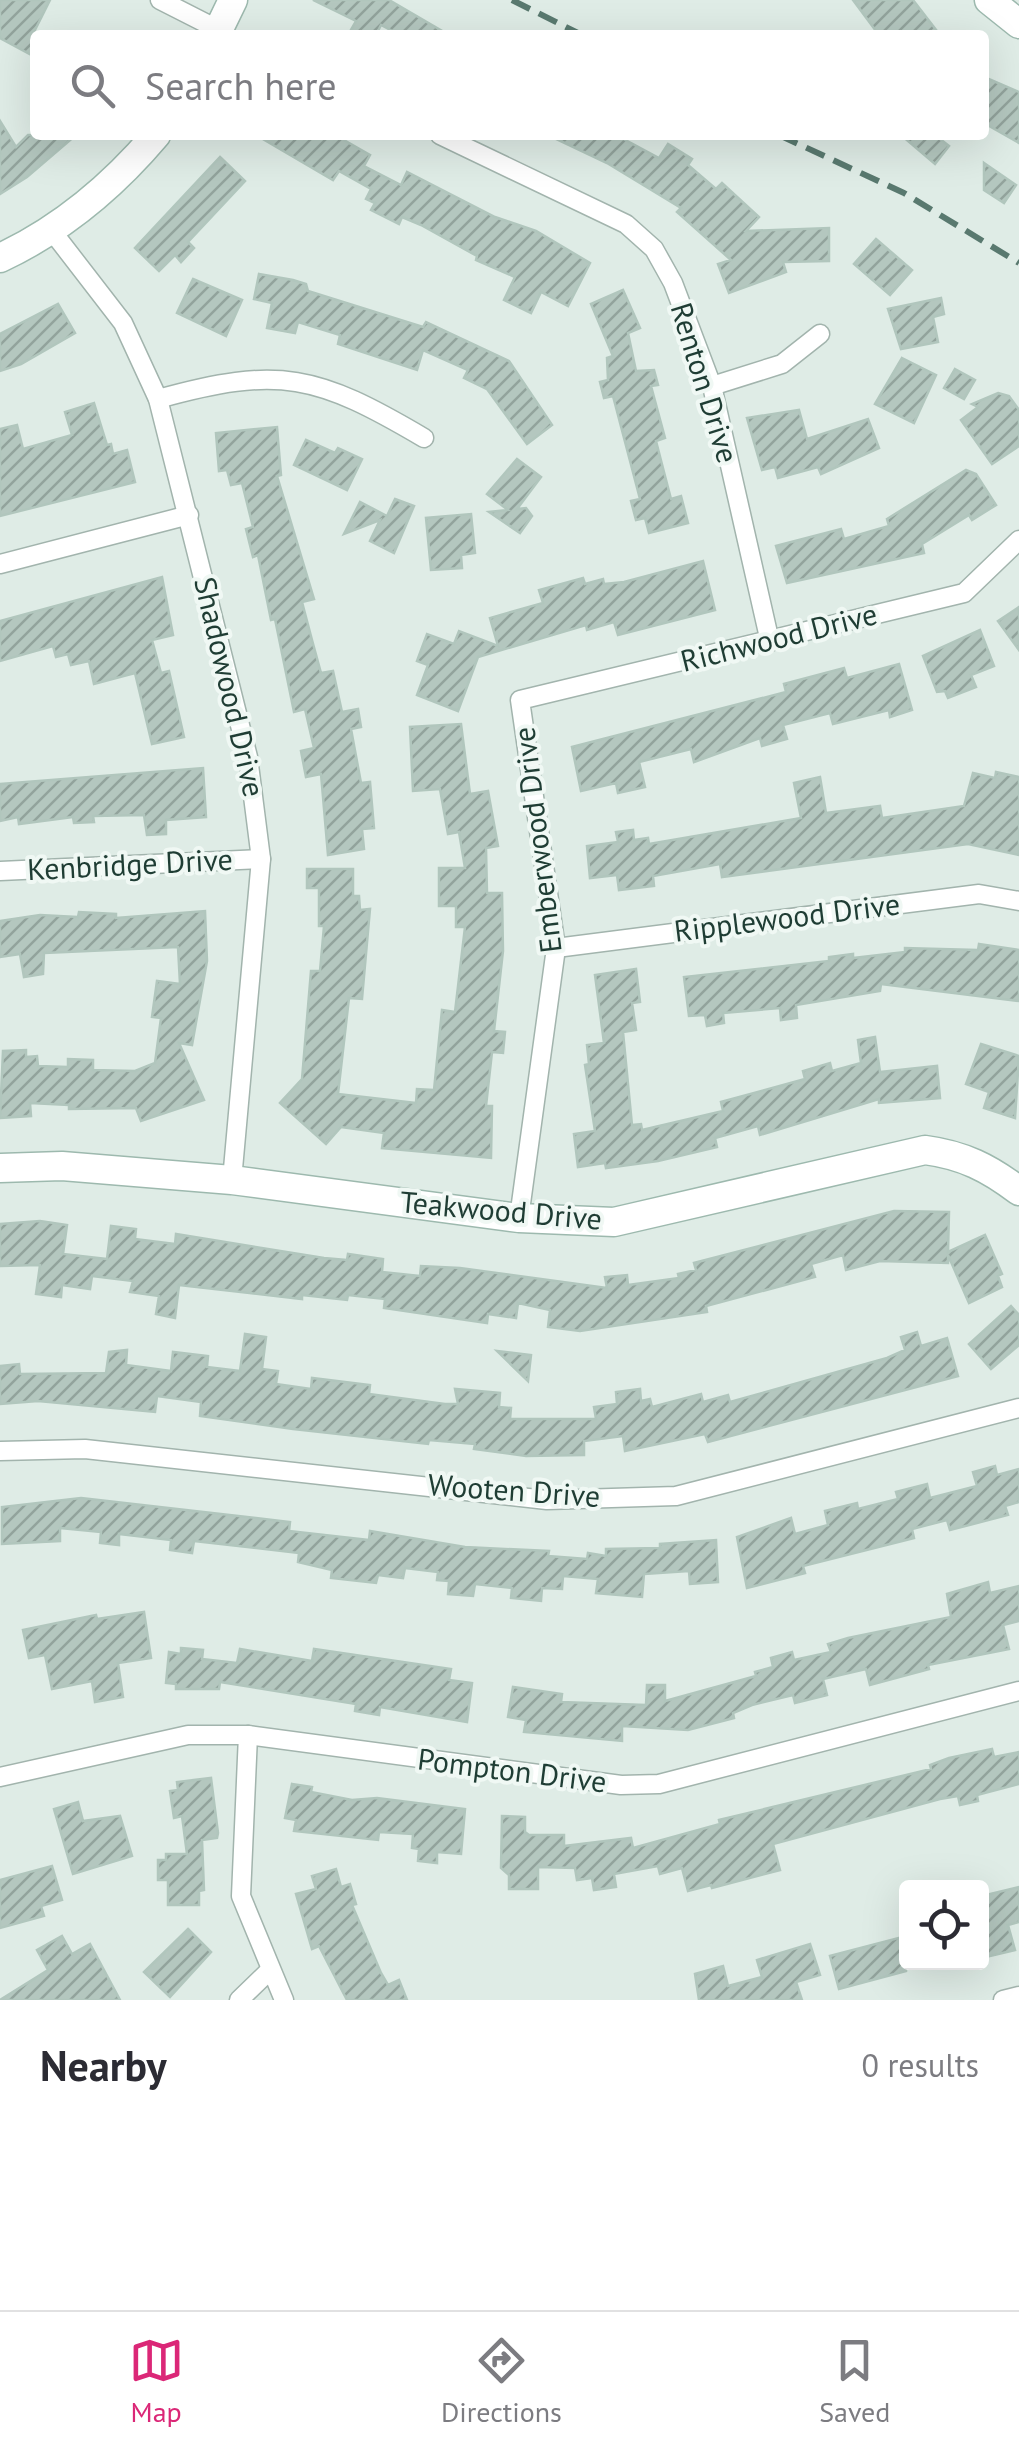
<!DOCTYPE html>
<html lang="en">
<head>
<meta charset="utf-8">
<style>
  body { margin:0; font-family:"PT Sans",sans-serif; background:#f2f2f3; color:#2b2b33 }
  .controls { position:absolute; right:30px; bottom:30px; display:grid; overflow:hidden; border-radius:10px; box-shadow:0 10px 40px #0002 }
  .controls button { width:90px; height:90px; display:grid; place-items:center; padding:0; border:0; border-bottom:2px solid #e1e1e2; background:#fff; color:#2b2b33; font:50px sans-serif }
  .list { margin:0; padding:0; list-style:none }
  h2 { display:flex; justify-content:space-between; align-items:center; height:130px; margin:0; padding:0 40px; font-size:42px }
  h2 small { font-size:32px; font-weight:400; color:#7c7c81 }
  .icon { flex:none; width:55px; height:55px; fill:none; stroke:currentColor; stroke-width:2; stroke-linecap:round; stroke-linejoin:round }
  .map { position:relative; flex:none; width:1019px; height:2000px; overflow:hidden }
  .search { position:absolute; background:#fff; box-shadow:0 10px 40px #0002; left:30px; right:30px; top:30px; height:110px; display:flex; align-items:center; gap:25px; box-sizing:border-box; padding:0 35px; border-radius:10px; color:#7c7c81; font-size:38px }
  .sheet { height:310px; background:#fff }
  nav { display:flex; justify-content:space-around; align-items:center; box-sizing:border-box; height:140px; border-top:2px solid #e1e1e2; background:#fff; font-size:28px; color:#7c7c81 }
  nav a { display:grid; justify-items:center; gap:5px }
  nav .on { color:#db2777 }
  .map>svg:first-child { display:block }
  .building { fill:url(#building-hatch); stroke:#b1c6bd; stroke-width:2.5 }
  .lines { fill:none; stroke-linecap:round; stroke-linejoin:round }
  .street-casing { stroke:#a2b4ad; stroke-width:21 }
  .secondary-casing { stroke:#9db9ae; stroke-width:31 }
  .street { stroke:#fff; stroke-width:18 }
  .secondary { stroke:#fff; stroke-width:28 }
  .rail { stroke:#59796f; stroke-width:6; stroke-dasharray:20 10; stroke-linecap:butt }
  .labels { text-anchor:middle; stroke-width:8; stroke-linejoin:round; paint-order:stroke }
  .street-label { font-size:30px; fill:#1f3d34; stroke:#f0f8f4 }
</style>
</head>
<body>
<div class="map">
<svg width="1019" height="2000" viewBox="0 0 1019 2000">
  <defs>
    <pattern id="building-hatch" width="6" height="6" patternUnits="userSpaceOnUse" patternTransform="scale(2.5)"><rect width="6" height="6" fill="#b4c7bf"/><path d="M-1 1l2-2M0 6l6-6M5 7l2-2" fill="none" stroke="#92a39c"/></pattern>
  </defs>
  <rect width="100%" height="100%" fill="#dfece6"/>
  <!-- building -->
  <g class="building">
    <polygon points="0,0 50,0 35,30 35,57 0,38"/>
    <polygon points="313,0 389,0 449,35 400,35 381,25 376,35 348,35 356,21"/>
    <polygon points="853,0 913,0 940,35 879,35"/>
    <polygon points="984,77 1019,92 1019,143 984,123"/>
    <polygon points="0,121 16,147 28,135 76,135 27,177 0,194"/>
    <polygon points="256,135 335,135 370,155 364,166 401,185 407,172 495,217 536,231 590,263 568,306 541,292 531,313 504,300 515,277 476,260 477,256 421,225 402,217 399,224 371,210 375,203 366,199 371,189 339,171 333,180"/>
    <polygon points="548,135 616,135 659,158 668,144 692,159 688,165 716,189 722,183 759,217 746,231 829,228 829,261 783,262 786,272 729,293 718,264 731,260 677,212 681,208 607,163"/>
    <polygon points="901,135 935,135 949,146 935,164"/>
    <polygon points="220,157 245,181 188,242 194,248 181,262 175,255 159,271 135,248"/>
    <polygon points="984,163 1016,185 1004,203 984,190"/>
    <polygon points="876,239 912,270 890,295 854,264"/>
    <polygon points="259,274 293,280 306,284 308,291 423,327 426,322 509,361 552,425 527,444 487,389 464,378 468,370 423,350 417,370 338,344 340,335 298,322 295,333 267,328 272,303 254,299"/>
    <polygon points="193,279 242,300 226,336 177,313"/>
    <polygon points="623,290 640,328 628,333 636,371 654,370 658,385 651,386 665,438 656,441 665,476 671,499 681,496 688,523 649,533 645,518 636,520 631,501 640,499 613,396 604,398 600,382 608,380 607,358 613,356 591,304"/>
    <polygon points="941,298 944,314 933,317 938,342 901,349 888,309"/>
    <polygon points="58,304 75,333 21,364 0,371 0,334"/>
    <polygon points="902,358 936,375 914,423 875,404"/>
    <polygon points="955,369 975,380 964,399 944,388"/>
    <polygon points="998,393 1009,396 1019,410 1019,446 992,464 961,420 978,407 972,404"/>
    <polygon points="94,403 107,445 111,444 113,454 127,450 135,482 0,516 0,429 17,425 23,449 72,435 65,412"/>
    <polygon points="799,410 807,439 868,419 879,448 821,474 818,467 778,478 775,467 762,470 747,418"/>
    <polygon points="277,427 281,475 277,476 314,599 302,602 312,640 321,673 333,671 342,712 358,709 361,727 351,729 361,783 370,782 374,828 362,829 364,849 328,855 321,774 306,777 301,751 314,748 305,709 294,712 275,619 271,620 258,555 253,557 246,529 253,527 242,483 231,485 227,470 219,471 216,433"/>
    <polygon points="306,440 335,453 338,448 362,459 347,490 294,465"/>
    <polygon points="517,459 541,477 517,509 526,508 532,516 520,533 489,512 508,510 487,494"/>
    <polygon points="966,470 976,474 996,505 972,520 969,515 922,544 924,553 787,583 776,546 841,529 844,539 889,526 887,519"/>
    <polygon points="395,499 414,506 394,553 370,541 380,520 344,534 360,502 387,516"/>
    <polygon points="471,514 475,553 461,555 462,568 431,570 426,518"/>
    <polygon points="703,561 715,610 618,635 614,622 587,630 586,625 478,657 458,711 417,695 428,665 417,661 427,634 454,644 459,631 498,646 490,618 543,603 539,590 583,578 585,584 603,579 604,584 624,582"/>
    <polygon points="162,577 173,635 152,640 161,673 169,671 184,737 152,744 135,673 94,684 89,661 71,665 68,654 56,657 53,646 0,661 0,621"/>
    <polygon points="1019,607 1019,650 998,621"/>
    <polygon points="980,630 994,666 971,675 976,687 948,698 945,691 937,692 923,656"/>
    <polygon points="899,664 912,710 890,717 889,710 833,724 830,713 783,725 787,739 762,746 760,738 694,762 691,749 639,762 645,787 618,793 616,783 581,791 572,747 786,692 784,684 844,668 847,678"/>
    <polygon points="461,724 470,794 488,791 498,846 486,848 487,893 502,893 503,951 494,1031 505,1032 503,1053 492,1052 486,1106 492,1106 491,1158 382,1148 384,1133 341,1127 326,1144 280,1103 302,1079 311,971 320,971 324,926 319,926 319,888 307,888 307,869 353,869 353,896 359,896 360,910 370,909 362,999 349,998 338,1094 416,1103 417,1089 434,1090 442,1010 455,1012 465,927 456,927 456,906 439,906 439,868 465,868 459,832 448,834 440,789 413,791 410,727"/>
    <polygon points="203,768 206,817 166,820 166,834 147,835 144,815 93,816 94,822 74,823 73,817 19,824 18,817 0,821 0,784"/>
    <polygon points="996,772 1019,777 1019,855 968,844 722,877 720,864 653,876 654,886 619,890 617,875 590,878 587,846 618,842 616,832 633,830 634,840 648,838 649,844 801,818 794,783 820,777 826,813 880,806 882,818 964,806 973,773 995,778"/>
    <polygon points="205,911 207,961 192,1045 179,1043 204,1100 141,1121 136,1108 69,1109 69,1105 30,1103 31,1116 0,1118 3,1051 26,1050 26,1057 37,1056 38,1066 68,1067 68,1059 93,1060 93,1070 135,1071 155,1063 161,1018 152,1017 157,981 180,984 178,947 44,953 43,974 24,977 20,954 0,957 0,921 40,915 78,917 79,912 116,914 116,918"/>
    <polygon points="979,944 1019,950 1019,1001 881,984 880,991 796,1005 797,1018 781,1020 780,1008 723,1013 724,1023 707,1026 705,1015 689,1016 684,977 829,961 829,957 853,954 853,958 905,952 905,948 978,950"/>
    <polygon points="636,969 640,1002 632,1003 636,1030 623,1032 632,1125 641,1124 642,1130 723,1111 721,1102 805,1079 803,1071 830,1063 832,1071 861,1063 858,1040 875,1037 880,1072 937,1066 940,1098 879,1103 879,1099 760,1135 758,1126 715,1138 717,1147 658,1161 606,1168 605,1163 578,1167 574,1134 595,1131 585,1065 589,1064 587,1045 604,1043 595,975"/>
    <polygon points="981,1044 1019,1056 1015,1118 984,1108 989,1092 966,1084"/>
    <polygon points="894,1211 949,1212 948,1252 985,1235 1002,1274 998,1276 1002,1287 969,1303 948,1255 948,1263 880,1261 846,1270 843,1255 811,1264 815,1277 706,1306 707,1312 580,1331 548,1327 550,1310 518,1303 516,1318 488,1314 487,1323 384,1308 385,1299 348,1295 347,1300 302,1295 302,1299 179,1285 175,1318 156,1314 159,1296 130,1292 133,1281 92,1276 90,1289 62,1285 61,1297 36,1294 40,1265 0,1266 0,1224 40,1221 67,1225 63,1254 107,1259 111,1226 136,1229 135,1239 175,1244 176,1234 324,1258 347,1260 348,1254 383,1259 382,1272 420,1276 421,1266 460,1268 607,1288 605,1277 627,1275 628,1285 679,1278 678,1274 696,1270 694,1263"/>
    <polygon points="1011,1306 1019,1315 1019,1345 991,1369 969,1344"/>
    <polygon points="917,1332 921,1346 947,1338 958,1376 708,1442 705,1434 625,1451 623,1436 584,1441 584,1455 526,1456 474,1449 475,1444 429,1440 428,1444 293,1429 200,1416 201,1402 157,1396 155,1412 38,1401 0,1404 0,1366 19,1364 20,1374 106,1373 109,1352 127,1350 126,1365 171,1371 173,1352 208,1356 207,1367 240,1371 245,1334 266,1337 262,1369 278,1371 276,1384 311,1389 312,1378 370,1385 369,1394 445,1404 458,1404 455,1389 500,1393 499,1407 511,1408 510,1419 596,1419 594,1407 617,1404 616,1392 640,1389 641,1401 650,1399 652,1407 701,1394 703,1402 728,1395 730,1402 887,1358 905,1350 901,1337"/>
    <polygon points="497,1351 531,1355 528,1381"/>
    <polygon points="995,1466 997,1475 1019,1469 1019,1502 1005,1506 1008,1515 950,1530 947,1520 912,1529 914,1538 803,1566 805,1573 747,1588 737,1537 791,1518 795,1534 828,1525 825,1511 857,1503 858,1509 898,1499 896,1492 927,1484 930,1498 977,1486 973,1472"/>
    <polygon points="81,1498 290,1522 289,1531 369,1540 370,1531 465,1547 549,1551 548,1556 587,1559 588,1553 606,1556 606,1549 660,1548 660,1544 716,1540 718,1582 690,1584 689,1571 644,1574 642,1597 596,1593 598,1579 563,1576 562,1589 542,1588 541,1601 511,1598 512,1588 475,1584 473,1596 448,1594 449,1581 437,1580 438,1572 405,1568 403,1578 378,1575 376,1583 331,1578 332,1570 298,1562 299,1553 194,1541 192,1553 170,1550 171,1540 119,1534 119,1545 100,1543 101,1532 60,1528 60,1541 2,1544 2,1507"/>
    <polygon points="988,1582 990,1593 1019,1586 1019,1621 1003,1625 1009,1649 928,1665 929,1669 870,1685 866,1669 823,1679 827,1695 795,1703 793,1695 752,1705 733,1713 734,1718 688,1730 622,1726 622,1741 524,1732 526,1720 508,1717 513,1687 562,1694 561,1702 646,1705 647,1685 665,1685 665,1701 756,1676 755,1672 773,1667 771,1658 792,1652 794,1660 831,1652 828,1644 848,1638 951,1617 947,1594"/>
    <polygon points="144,1612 151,1658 118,1663 123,1697 95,1702 92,1681 52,1689 45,1655 29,1658 23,1630 96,1615 97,1619"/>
    <polygon points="181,1648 203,1650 202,1659 237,1663 240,1649 312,1661 314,1649 451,1669 449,1680 472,1683 467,1722 380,1707 379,1715 355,1711 356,1704 220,1682 219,1689 176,1689 176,1684 166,1683 169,1652 181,1654"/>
    <polygon points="992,1749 994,1757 1019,1752 1019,1784 977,1795 978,1801 960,1805 958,1796 940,1799 773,1844 780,1870 712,1888 711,1885 688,1891 682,1868 660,1874 658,1866 614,1874 616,1887 594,1890 592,1878 577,1880 575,1868 538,1867 538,1889 509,1889 509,1875 501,1868 502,1816 525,1817 525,1832 529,1835 564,1835 564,1846 631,1838 633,1848 720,1824 719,1820 931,1769 930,1765 949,1758"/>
    <polygon points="211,1778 218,1833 217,1838 202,1840 204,1890 199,1891 199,1905 168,1905 168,1880 158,1880 158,1860 166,1860 166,1854 187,1854 182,1816 174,1818 170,1791 178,1790 177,1782"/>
    <polygon points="292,1784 312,1787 311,1792 352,1800 377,1798 465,1809 461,1854 437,1852 437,1863 418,1861 419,1849 412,1848 413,1834 379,1832 378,1840 294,1831 296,1820 285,1818"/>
    <polygon points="78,1802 83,1821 120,1816 132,1856 73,1874 54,1809"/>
    <polygon points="52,1866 62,1900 41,1906 44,1916 0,1928 0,1880"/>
    <polygon points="336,1869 341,1887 350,1884 356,1904 352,1905 381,1973 388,1985 399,1980 407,2000 347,2000 319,1946 312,1949 296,1894 316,1889 312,1876"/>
    <polygon points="1019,1887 1019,1922 1008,1925 1015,1950 986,1957 982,1896"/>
    <polygon points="188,1929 211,1952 170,1997 144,1972"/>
    <polygon points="62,1936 72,1954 90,1944 120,2000 0,2000 48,1970 37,1950"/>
    <polygon points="906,1936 906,1971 839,1989 830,1956"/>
    <polygon points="810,1944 820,1975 796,1982 802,2000 699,2000 695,1974 723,1966 728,1986 762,1977 757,1960"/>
  </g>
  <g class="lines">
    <!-- street casing -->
    <g class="street-casing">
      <g id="street">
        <polyline points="160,0 225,33"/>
        <polyline points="440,135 626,224 654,249 673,283 712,386 770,642"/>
        <polyline points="52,231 123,323 158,399 248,757 261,859 232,1180"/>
        <polyline points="712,386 782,364 820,334"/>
        <path d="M158 399C280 365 317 375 424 438"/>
        <polyline points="0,564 189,515"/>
        <polyline points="0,871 261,859"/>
        <polyline points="556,948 979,894 1019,901"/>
        <polyline points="519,1218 556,948 520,700 964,593 1019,540"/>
        <polyline points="0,1451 85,1449 547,1500 676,1496 1019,1408"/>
        <polyline points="248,1735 241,1896 284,2000"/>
        <polyline points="0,1777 188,1735 248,1735 621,1785 659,1784 1019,1691"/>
        <polyline points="239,2000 269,1971"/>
        <polyline points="1003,2000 1019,1996"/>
      </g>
    </g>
    <!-- secondary casing -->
    <g class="secondary-casing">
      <g id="secondary">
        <polyline points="989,0 1019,24"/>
        <polyline points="216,35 233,0"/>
        <path d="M0 258C62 229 112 187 156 135"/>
        <path d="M0 1168 62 1166 232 1180 519 1218 614 1222 925 1150C963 1155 989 1168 1019 1191"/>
      </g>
    </g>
    <!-- street -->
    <use href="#street" class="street"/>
    <!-- secondary -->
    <use href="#secondary" class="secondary"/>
    <!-- rail -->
    <g class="rail">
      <polyline points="512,0 582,35"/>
      <polyline points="779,135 904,193 1019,263"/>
    </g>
  </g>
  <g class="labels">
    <!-- street labels -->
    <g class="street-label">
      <text transform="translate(704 383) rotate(73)" y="10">Renton Drive</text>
      <text transform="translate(779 638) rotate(-14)" y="10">Richwood Drive</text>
      <text transform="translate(229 687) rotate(77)" y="10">Shadowood Drive</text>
      <text transform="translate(538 840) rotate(-97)" y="10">Emberwood Drive</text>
      <text transform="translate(130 865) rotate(-3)" y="10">Kenbridge Drive</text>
      <text transform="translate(787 918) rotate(-7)" y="10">Ripplewood Drive</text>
      <text transform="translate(501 1211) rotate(5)" y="10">Teakwood Drive</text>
      <text transform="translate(514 1491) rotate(4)" y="10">Wooten Drive</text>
      <text transform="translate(512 1771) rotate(7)" y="10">Pompton Drive</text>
    </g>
  </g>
</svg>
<div class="controls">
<button><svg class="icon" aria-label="locate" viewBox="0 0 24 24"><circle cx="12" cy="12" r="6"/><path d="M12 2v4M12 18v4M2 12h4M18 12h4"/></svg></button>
</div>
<div class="search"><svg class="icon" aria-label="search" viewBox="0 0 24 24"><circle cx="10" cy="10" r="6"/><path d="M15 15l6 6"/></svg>Search here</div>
</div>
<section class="sheet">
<h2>Nearby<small>0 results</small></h2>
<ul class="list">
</ul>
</section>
<nav>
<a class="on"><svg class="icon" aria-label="map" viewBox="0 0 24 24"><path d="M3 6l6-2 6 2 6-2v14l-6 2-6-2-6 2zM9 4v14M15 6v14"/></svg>Map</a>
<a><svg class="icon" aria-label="directions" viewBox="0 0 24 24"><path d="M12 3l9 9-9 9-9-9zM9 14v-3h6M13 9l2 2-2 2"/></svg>Directions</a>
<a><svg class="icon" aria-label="saved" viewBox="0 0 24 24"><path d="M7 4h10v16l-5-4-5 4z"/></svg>Saved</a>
</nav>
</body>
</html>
